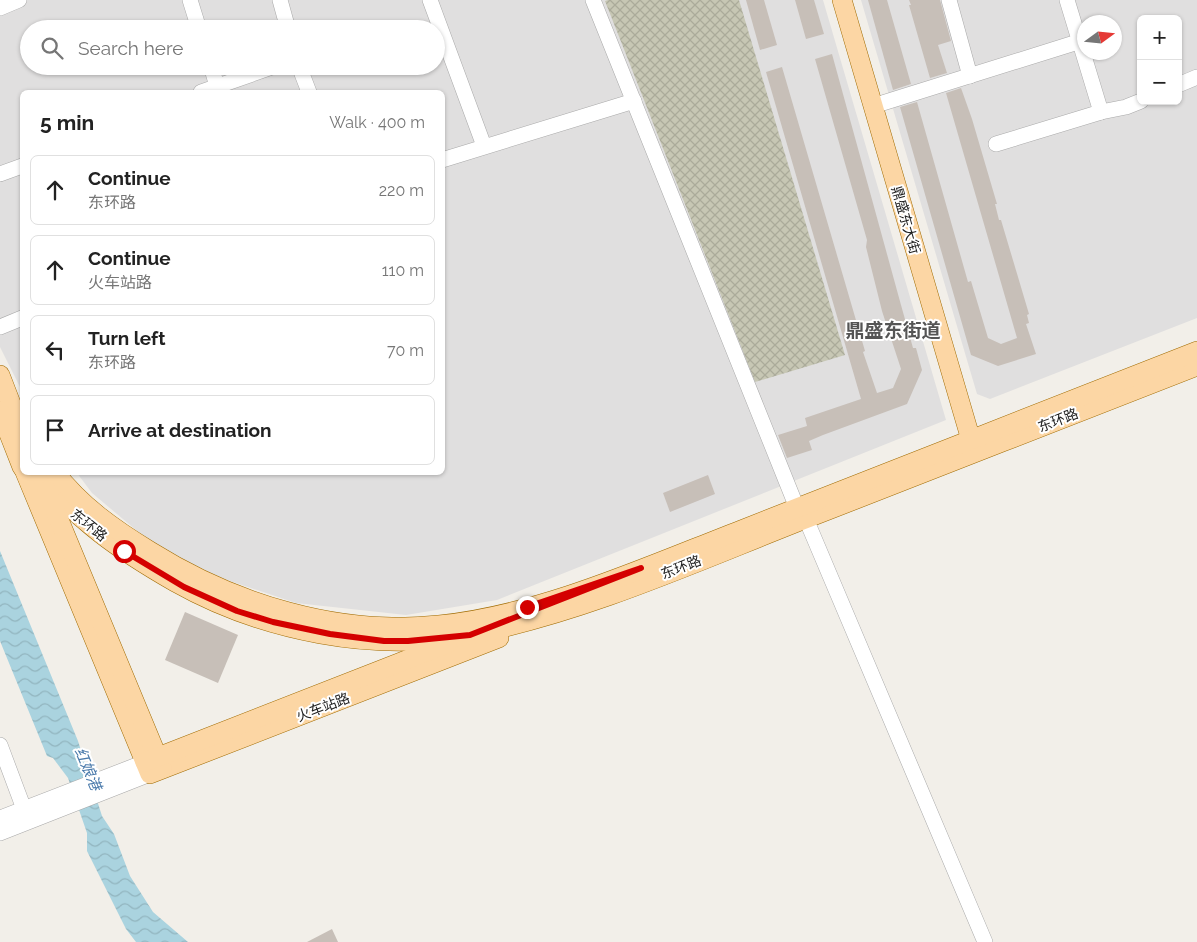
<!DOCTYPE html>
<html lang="en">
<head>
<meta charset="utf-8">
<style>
  body { margin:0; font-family:Raleway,"Noto Sans SC",sans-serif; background:#f6f6f6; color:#222 }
  .controls { position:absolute; right:15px; top:15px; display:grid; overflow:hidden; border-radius:8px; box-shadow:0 1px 4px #0004 }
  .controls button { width:45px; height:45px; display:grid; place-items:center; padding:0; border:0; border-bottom:1px solid #e0e0e0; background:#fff; color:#222; font:25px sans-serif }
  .compass { position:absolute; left:1077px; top:15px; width:45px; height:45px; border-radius:50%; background:#fff; box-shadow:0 1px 4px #0004; rotate:75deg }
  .stop { position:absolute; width:15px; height:15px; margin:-11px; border:4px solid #d40000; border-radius:50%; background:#fff }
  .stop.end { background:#d40000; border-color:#fff; box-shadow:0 1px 5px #0008 }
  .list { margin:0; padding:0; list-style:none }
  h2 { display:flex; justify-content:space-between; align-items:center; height:65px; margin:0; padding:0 20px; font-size:21px }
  h2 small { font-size:16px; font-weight:400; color:#767676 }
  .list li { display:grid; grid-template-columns:32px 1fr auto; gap:15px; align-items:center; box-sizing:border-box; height:70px; margin:0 10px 10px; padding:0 10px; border:1px solid #e0e0e0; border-radius:8px }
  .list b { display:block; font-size:19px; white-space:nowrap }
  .list p { margin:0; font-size:16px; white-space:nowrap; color:#767676 }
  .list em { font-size:16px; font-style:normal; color:#767676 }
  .icon { flex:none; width:28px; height:28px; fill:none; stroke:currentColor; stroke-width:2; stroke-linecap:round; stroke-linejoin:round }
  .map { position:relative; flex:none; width:1197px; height:942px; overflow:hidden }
  .search { position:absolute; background:#fff; box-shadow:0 1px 4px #0004; left:20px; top:20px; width:425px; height:55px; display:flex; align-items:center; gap:12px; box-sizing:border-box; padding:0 18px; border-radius:28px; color:#767676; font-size:19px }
  .panel { position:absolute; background:#fff; box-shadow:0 1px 4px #0004; left:20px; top:90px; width:425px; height:385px; border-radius:8px }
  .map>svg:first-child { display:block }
  .residential { fill:#e0dfdf; fill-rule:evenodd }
  .construction { fill:url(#construction-cross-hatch) }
  .water { fill:url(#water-waves) }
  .building { fill:#c7bfb8 }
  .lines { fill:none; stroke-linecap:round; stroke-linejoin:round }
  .minor-casing { stroke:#a9a9a9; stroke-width:16 }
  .major-casing { stroke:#a06b00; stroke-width:20 }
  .minor { stroke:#fff; stroke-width:15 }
  .major { stroke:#fcd6a4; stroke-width:19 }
  .route { stroke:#d40000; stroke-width:6 }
  .labels { text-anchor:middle; stroke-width:4; stroke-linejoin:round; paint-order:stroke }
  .street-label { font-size:14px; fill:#222; stroke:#fff }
  .water-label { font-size:15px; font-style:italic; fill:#4a7aab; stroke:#fff }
  .district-label { font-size:19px; font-weight:bold; fill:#555; stroke:#fff }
</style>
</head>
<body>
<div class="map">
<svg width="1197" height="942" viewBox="0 0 1197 942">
  <defs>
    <pattern id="construction-cross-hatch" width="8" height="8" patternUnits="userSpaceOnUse" patternTransform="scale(1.25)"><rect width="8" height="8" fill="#c7c7b4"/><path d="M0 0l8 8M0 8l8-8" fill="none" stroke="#abab9a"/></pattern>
    <pattern id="water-waves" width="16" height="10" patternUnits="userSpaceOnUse" patternTransform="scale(1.25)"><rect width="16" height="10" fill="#aad3df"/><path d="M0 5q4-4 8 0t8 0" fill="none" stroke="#92b5bf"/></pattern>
  </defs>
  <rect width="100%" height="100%" fill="#f2efe9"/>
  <!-- residential -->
  <g class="residential">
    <path d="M0 0H823L946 420 497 600 406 615 296 603 227 580 161 551 92 493 77 473 442 472V92H22V391L0 347ZM29 29H436V66H29Z"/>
    <path d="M861 0H1197V318L990 399 977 394ZM1141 19H1178V101H1141ZM1084 22H1114V52H1084Z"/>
  </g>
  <!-- construction -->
  <polygon class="construction" points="608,0 739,0 845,355 755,382 605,1"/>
  <!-- water -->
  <polygon class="water" points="0,551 78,741 102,816 114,834 130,876 153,912 188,942 136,942 126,929 87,851 87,833 68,778 53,758 47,756 0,641"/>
  <!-- building -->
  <g class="building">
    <polygon points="746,0 764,0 777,45 760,50"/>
    <polygon points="795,0 814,0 824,34 806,39"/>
    <polygon points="868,0 887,0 911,84 893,90"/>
    <polygon points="909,0 940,0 951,41 938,45 947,73 930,78 909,5 911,5"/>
    <polygon points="832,54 901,305 913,348 916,348 922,370 907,404 823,435 809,441 812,450 787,458 778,435 807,426 805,418 861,399 766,72 782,67 865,351 863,352 877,393 893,388 901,369 882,311 866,247 867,240 815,59"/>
    <polygon points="961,88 972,119 997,204 995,204 999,220 1001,220 1029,314 1027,315 1029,323 1026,324 1036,354 998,366 971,355 900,107 917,102 968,282 971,281 988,338 1001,344 1017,338 946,93"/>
    <polygon points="708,475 715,494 670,512 663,493"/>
    <polygon points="185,612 238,635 218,683 165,660"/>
    <polygon points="332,929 338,942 307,942"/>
  </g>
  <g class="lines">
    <!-- minor casing -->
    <g class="minor-casing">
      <g id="minor">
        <polyline points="190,0 199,29"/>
        <polyline points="280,0 288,29"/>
        <polyline points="430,0 484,146"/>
        <polyline points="593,0 797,508"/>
        <polyline points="949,0 970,76"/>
        <polyline points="1067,0 1101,112"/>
        <polyline points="0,8 19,0"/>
        <polyline points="211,66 217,86"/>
        <polyline points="299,66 309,92"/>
        <polyline points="1178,85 1197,77"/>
        <polyline points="201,92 275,66"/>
        <polyline points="873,106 1081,41"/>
        <polyline points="996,144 1101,112 1126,107 1141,101"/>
        <polyline points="442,160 634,101"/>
        <polyline points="0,174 22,166"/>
        <polyline points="0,327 22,318"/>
        <polyline points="806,519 985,942"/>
        <polyline points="0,745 24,809"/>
        <polyline points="0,818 145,762"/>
        <polyline points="0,833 150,774"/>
      </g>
    </g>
    <!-- major casing -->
    <g class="major-casing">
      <g id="major">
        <polyline points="842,0 971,440"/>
        <polyline points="0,375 22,432"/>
        <polyline points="0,411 22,467"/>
        <polyline points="25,472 150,774 499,638"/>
        <path d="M38 472C77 521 121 551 175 582 262 631 375 654 474 634 589 611 700 560 808 518 938 467 1067 417 1197 366"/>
        <path d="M55 472C81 506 114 529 150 551 235 604 338 636 439 625 541 615 650 565 746 528 896 469 1047 410 1197 351"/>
        <polyline points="47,491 162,768"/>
        <polyline points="145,762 447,644"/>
      </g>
    </g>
    <!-- minor -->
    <use href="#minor" class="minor"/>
    <!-- major -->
    <use href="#major" class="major"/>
  </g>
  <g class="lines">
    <!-- route -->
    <polyline class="route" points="124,551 184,587 237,611 273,622 330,634 384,641 408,641 470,635 641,568 527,607"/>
  </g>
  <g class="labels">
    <!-- street labels -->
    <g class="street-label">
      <text transform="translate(906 220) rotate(74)" y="5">鼎盛东大街</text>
      <text transform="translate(1058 420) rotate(-21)" y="5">东环路</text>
      <text transform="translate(89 525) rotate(39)" y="5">东环路</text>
      <text transform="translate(681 567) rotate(-21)" y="5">东环路</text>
      <text transform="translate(323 707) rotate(-21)" y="5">火车站路</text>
    </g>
    <!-- water labels -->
    <g class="water-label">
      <text transform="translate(88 769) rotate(67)" y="5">红娘港</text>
    </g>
    <!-- district labels -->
    <g class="district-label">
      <text x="893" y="337">鼎盛东街道</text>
    </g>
  </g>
</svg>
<div class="controls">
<button>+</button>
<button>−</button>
</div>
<svg class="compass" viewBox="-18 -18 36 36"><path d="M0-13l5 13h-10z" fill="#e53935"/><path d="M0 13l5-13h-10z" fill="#767676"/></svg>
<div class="stop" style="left:124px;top:551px"></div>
<div class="stop end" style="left:527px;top:607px"></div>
<div class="search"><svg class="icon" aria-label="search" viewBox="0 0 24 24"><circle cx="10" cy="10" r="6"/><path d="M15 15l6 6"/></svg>Search here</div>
<section class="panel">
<h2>5 min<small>Walk · 400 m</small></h2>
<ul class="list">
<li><svg class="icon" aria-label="ahead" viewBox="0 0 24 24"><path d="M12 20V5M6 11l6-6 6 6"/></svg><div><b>Continue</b><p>东环路</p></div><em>220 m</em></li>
<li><svg class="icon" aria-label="ahead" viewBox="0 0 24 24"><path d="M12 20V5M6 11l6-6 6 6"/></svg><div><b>Continue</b><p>火车站路</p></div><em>110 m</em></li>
<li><svg class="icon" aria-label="left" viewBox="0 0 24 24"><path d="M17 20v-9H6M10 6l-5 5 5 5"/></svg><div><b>Turn left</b><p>东环路</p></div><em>70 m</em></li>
<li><svg class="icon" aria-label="arrive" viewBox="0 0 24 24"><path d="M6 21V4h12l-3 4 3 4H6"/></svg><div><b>Arrive at destination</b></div></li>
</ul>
</section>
</div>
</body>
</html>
